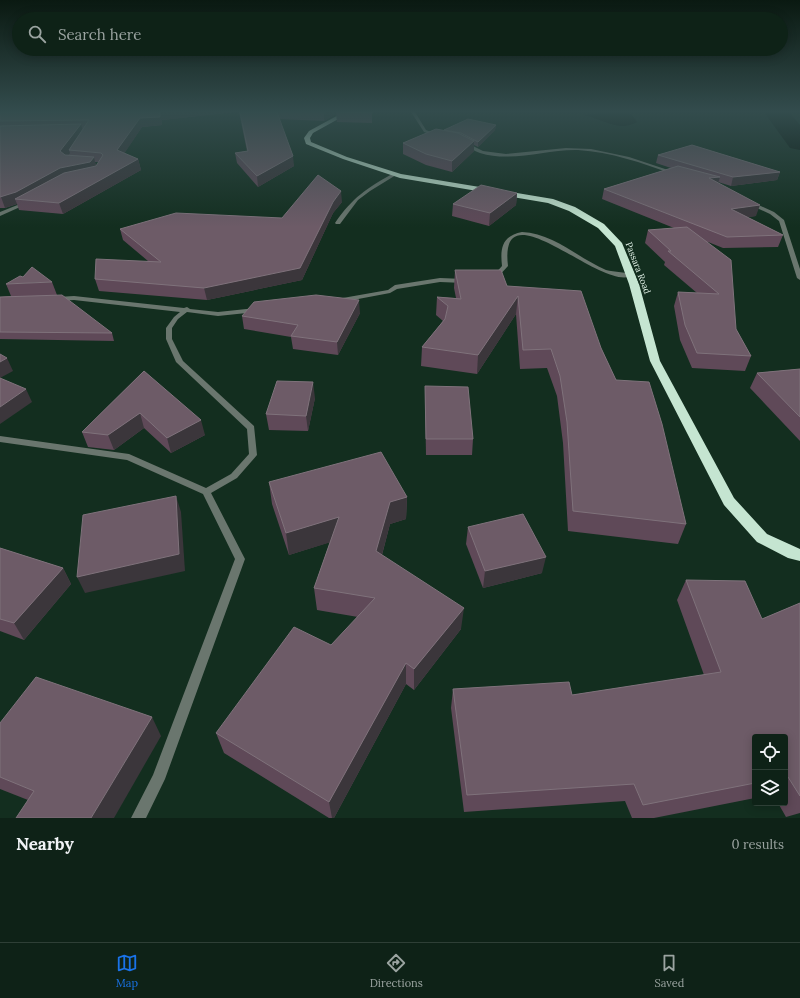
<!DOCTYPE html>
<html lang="en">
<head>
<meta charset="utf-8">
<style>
  body { margin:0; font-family:Lora,serif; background:#172a20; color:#f1f3f6 }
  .controls { position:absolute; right:12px; bottom:12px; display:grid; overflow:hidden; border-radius:4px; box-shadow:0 2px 10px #0003 }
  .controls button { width:36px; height:36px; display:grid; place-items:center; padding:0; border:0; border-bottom:1px solid #2e3f36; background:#0e2217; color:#f1f3f6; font:20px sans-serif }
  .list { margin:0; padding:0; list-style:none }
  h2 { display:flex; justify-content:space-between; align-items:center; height:52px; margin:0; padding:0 16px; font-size:17px }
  h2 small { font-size:13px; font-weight:400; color:#9ba4a1 }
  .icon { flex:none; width:22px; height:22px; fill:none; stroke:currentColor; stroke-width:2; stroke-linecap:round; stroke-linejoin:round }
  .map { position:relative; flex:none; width:800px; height:818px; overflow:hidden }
  .search { position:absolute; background:#0e2217; box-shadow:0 2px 10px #0003; left:12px; right:12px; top:12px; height:44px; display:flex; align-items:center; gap:10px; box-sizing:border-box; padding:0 14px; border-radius:22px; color:#9ba4a1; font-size:15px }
  .sheet { height:124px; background:#0e2217 }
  nav { display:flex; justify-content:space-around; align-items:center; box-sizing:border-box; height:56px; border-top:1px solid #2e3f36; background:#0e2217; font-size:11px; color:#9ba4a1 }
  nav a { display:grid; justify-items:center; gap:2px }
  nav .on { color:#1a73e8 }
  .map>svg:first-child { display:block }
  .water { fill:#021108 }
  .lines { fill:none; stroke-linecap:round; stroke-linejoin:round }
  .river { fill:#021108; fill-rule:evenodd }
  .lane { fill:#6a766e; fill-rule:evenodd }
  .street { fill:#6a766e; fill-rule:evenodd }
  .highway { fill:#c5e5d1; fill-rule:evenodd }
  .wall { fill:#5f4958; fill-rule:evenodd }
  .shaded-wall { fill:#3b363b }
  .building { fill:#6d5b67; stroke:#7f727b }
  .labels { text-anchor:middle; stroke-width:3.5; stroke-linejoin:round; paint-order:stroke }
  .far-street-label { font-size:9px; fill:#e0f0e6; stroke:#132e1f }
</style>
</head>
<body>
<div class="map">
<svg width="800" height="818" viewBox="0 0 800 818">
  <rect width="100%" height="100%" fill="#132e1f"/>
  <!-- water -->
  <path class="water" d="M622 112 632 115 637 122C618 133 602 118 583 115Z"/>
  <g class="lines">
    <!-- river -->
    <polygon class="river" points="764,112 789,112 800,125 800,150 790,148"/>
    <!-- lane -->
    <g class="lane">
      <polygon points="411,112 415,112 426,130 438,135 438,137 424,132"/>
      <path d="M464 143 469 144 483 151 506 154 566 148 591 149 629 157 677 173 673 174C642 163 611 152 578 150 546 149 512 163 480 153 474 151 469 147 464 145Z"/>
      <polygon points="748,202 752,202 774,212 784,220 800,269 800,280 797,278 779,221 770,214 748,204"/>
    </g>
    <!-- street -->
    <g class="street">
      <path d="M392 174 396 175 370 191 358 200 340 224H336L335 223C353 197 366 189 392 174Z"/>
      <polygon points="25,202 29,203 0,216 0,212"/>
      <path d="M522 232C553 233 578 258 606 270 614 272 628 272 633 275 604 295 498 183 508 266L497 278H493V276L502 266C500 248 502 236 522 232Z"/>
      <polygon points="440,278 464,279 467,281 464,283 440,282 397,289 390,293 337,303 334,301 337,299 388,290 395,285"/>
      <polygon points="74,296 184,308 187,307 190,309 218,312 256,308 259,310 256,312 218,316 187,312 178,319 172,328 172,339 183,361 254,426 257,455 237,478 211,493 245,559 165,779 146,818 131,818 153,775 235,559 203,494 127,460 0,442 0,436 129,454 206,488 231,474 249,454 247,429 176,362 166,339 166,328 174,317 180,312 74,300 57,301 54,299 57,297"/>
    </g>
    <!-- highway -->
    <polygon class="highway" points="344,112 351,112 313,133 310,138 311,142 347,157 401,174 553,199 575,207 604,224 622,243 639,284 660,361 734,498 767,534 800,549 800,561 788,558 757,542 724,505 650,361 629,284 615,246 598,228 569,211 548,203 400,178 343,159 306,144 304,138 309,131"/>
  </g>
  <!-- wall -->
  <g class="wall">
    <path d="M0 112H234L162 120V125L142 127 124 153 138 159 141 170 63 214 19 210 17 204 5 208H0ZM95 162H99L96 166Z"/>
    <polygon points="239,112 372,112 372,123 337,122 336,114 324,121 279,119 294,166 258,187 237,163 235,153 247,151"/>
    <polygon points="496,125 495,130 478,147 474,145 474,151 452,172 426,165 403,154 403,143 444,130"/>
    <polygon points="658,155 780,172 777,180 731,186 718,182 718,183 756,216 747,217 783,235 778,247 723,248 708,242 736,329 751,356 745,371 692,368 680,340 674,306 678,292 697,293 664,265 665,262 645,243 648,230 674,228 602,199 604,189 671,168 656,163"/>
    <polygon points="517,193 516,205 489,226 452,216 453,204"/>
    <polygon points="342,202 333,213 302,280 207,300 99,291 95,279 148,261 123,240 120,229 282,218"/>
    <polygon points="455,270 507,286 601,348 616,380 686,524 678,544 568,531 563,443 557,396 547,368 520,369 516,314 477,374 421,366 422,347 443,321 436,315 437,297 456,298 454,288"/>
    <polygon points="52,282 57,295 112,333 114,341 0,339 0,297 11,296 6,284"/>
    <polygon points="360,313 338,355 293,349 291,337 244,329 242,316"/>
    <polygon points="800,369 800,441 750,388 757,373"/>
    <polygon points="144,371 205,435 171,453 144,428 114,450 88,447 82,432"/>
    <polygon points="425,386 473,439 472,455 426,455 425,401"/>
    <polygon points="315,398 308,431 269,430 266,414"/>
    <polygon points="269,482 407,497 406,519 390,524 382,555 461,629 414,690 406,684 334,818 329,818 224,753 216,733 331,645 358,617 317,610 314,588 330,542 289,555 272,504"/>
    <polygon points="468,527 542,573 483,588 466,544"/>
    <polygon points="0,548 63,568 71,584 24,640 0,631"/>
    <polygon points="686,580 762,619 800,603 800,813 786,817 778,803 785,803 785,737 755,737 755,798 654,818 632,818 625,801 464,812 451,708 453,689 572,695 704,675 677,600"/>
    <polygon points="0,723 161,736 28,800 0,789"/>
  </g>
  <!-- shaded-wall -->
  <g class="shaded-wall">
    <polygon points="160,112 234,112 162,120 162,125 142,127 120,160 117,150 140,118"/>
    <polygon points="324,112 336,112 336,114 324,121"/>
    <polygon points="81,124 84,134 69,150 70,153 64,161 60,151"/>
    <polygon points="496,125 495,130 478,147 478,142"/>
    <polygon points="474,141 474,151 452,172 452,161"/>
    <polygon points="293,156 294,166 258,187 257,176"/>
    <polygon points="94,157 96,167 15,199 17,204 5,208 1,197 60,168"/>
    <polygon points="138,159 141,170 63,214 59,203"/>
    <polygon points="780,172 777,180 731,186 733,177"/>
    <polygon points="720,177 717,187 709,178"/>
    <polygon points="341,191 342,202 333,213 302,280 207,300 204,288 333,202"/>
    <polygon points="517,193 516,205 489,226 490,213"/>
    <polygon points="760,205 756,216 727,220 731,209"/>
    <polygon points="518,296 516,314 477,374 478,355"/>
    <polygon points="359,300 360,313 338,355 337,342"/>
    <polygon points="7,358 13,371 0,378 0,362"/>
    <polygon points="313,382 315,398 308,431 306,416"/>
    <polygon points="26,389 32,402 0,424 0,407"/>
    <polygon points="140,413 144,428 114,450 108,435"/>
    <polygon points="201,420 205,435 171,453 167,438"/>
    <polygon points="176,496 181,512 185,571 85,593 77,577"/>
    <polygon points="407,497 406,519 390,524 377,573 376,551 390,502"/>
    <polygon points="339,517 341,539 289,555 286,533"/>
    <polygon points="546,557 542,573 483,588 485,571"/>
    <polygon points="63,568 71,584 24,640 14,623"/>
    <polygon points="464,608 461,629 414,690 414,669"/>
    <polygon points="406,663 406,684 334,818 332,818 329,802"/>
    <polygon points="152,717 161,736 114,818 91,818"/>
  </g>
  <!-- building -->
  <g class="building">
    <polygon points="0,112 160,112 160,117 140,118 117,150 138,159 59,203 15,199 64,173 96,166 103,155 101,153 69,150 89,120 0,121"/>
    <polygon points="240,112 277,112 293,156 257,176 235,153 248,151"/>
    <polygon points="341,112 372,112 372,113"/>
    <polygon points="468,119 496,125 478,142 461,133 444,130"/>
    <polygon points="81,124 60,151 65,155 94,157 90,162 60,168 16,192 0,197 0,126"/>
    <polygon points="436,129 458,133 474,141 452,161 426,154 403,143"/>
    <polygon points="692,145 780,172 733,177 658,155"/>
    <polygon points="678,166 720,177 709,178 760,205 731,209 783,235 727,237 604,189"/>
    <polygon points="318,175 341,191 333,202 300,268 204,288 95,279 96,259 161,262 120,229 176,213 282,218"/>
    <polygon points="481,185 517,193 490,213 453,204"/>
    <polygon points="687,227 731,260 736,329 751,356 697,353 685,325 678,292 719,294 668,251 671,251 648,230"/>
    <polygon points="32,267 52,282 6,284 20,276 23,277"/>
    <polygon points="455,270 501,270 507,286 581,291 601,348 616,380 649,382 662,424 686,524 573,511 567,422 560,376 551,349 523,350 518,296 478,355 422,347 445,319 448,306 437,297 461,299"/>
    <polygon points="62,295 112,333 0,332 0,297"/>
    <polygon points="316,295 359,300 337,342 291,336 298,325 242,316 254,302"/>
    <polygon points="0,354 7,358 0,362"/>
    <polygon points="800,369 800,417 757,373"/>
    <polygon points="144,371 201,420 167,438 140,413 108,435 82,432"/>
    <polygon points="0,378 26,389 0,407"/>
    <polygon points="277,381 313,382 306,416 266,414"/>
    <polygon points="425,386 468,387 473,439 426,439"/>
    <polygon points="381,452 407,497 390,502 376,551 464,608 414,669 406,663 329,802 216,733 294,627 331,645 375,598 314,588 339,517 286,533 269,482"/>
    <polygon points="176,496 179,554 77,577 83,515"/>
    <polygon points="523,514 546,557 485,571 468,527"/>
    <polygon points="0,548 63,568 14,623 0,619"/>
    <polygon points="686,580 745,581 762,619 800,603 800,796 788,777 785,778 785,737 755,737 755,783 643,805 634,784 467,795 453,689 569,682 572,695 721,672"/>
    <polygon points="36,677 152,717 91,818 16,818 34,791 0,777 0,723"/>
  </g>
  <!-- sky -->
  <linearGradient id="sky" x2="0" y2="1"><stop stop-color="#0a1911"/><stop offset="0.49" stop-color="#334c4d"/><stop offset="1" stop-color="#334c4d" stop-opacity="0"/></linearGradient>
  <rect width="800" height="227" fill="url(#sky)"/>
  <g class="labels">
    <!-- far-street labels -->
    <g class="far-street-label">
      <text transform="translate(638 268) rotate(69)" y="3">Passara Road</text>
    </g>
  </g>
</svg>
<div class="controls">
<button><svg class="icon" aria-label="locate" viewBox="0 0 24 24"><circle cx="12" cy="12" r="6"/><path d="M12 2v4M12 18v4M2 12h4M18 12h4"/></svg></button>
<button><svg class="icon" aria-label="layers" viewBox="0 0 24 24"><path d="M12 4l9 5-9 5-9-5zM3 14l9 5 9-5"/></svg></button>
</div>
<div class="search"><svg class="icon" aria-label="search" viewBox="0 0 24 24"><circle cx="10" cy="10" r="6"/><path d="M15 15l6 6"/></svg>Search here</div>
</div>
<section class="sheet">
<h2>Nearby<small>0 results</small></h2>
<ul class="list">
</ul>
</section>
<nav>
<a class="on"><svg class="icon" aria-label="map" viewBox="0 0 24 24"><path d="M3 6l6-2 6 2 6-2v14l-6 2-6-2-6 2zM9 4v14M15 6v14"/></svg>Map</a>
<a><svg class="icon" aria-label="directions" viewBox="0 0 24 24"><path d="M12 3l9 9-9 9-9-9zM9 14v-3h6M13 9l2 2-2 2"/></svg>Directions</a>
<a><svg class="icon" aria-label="saved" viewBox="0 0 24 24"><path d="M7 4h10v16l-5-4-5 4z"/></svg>Saved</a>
</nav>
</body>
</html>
